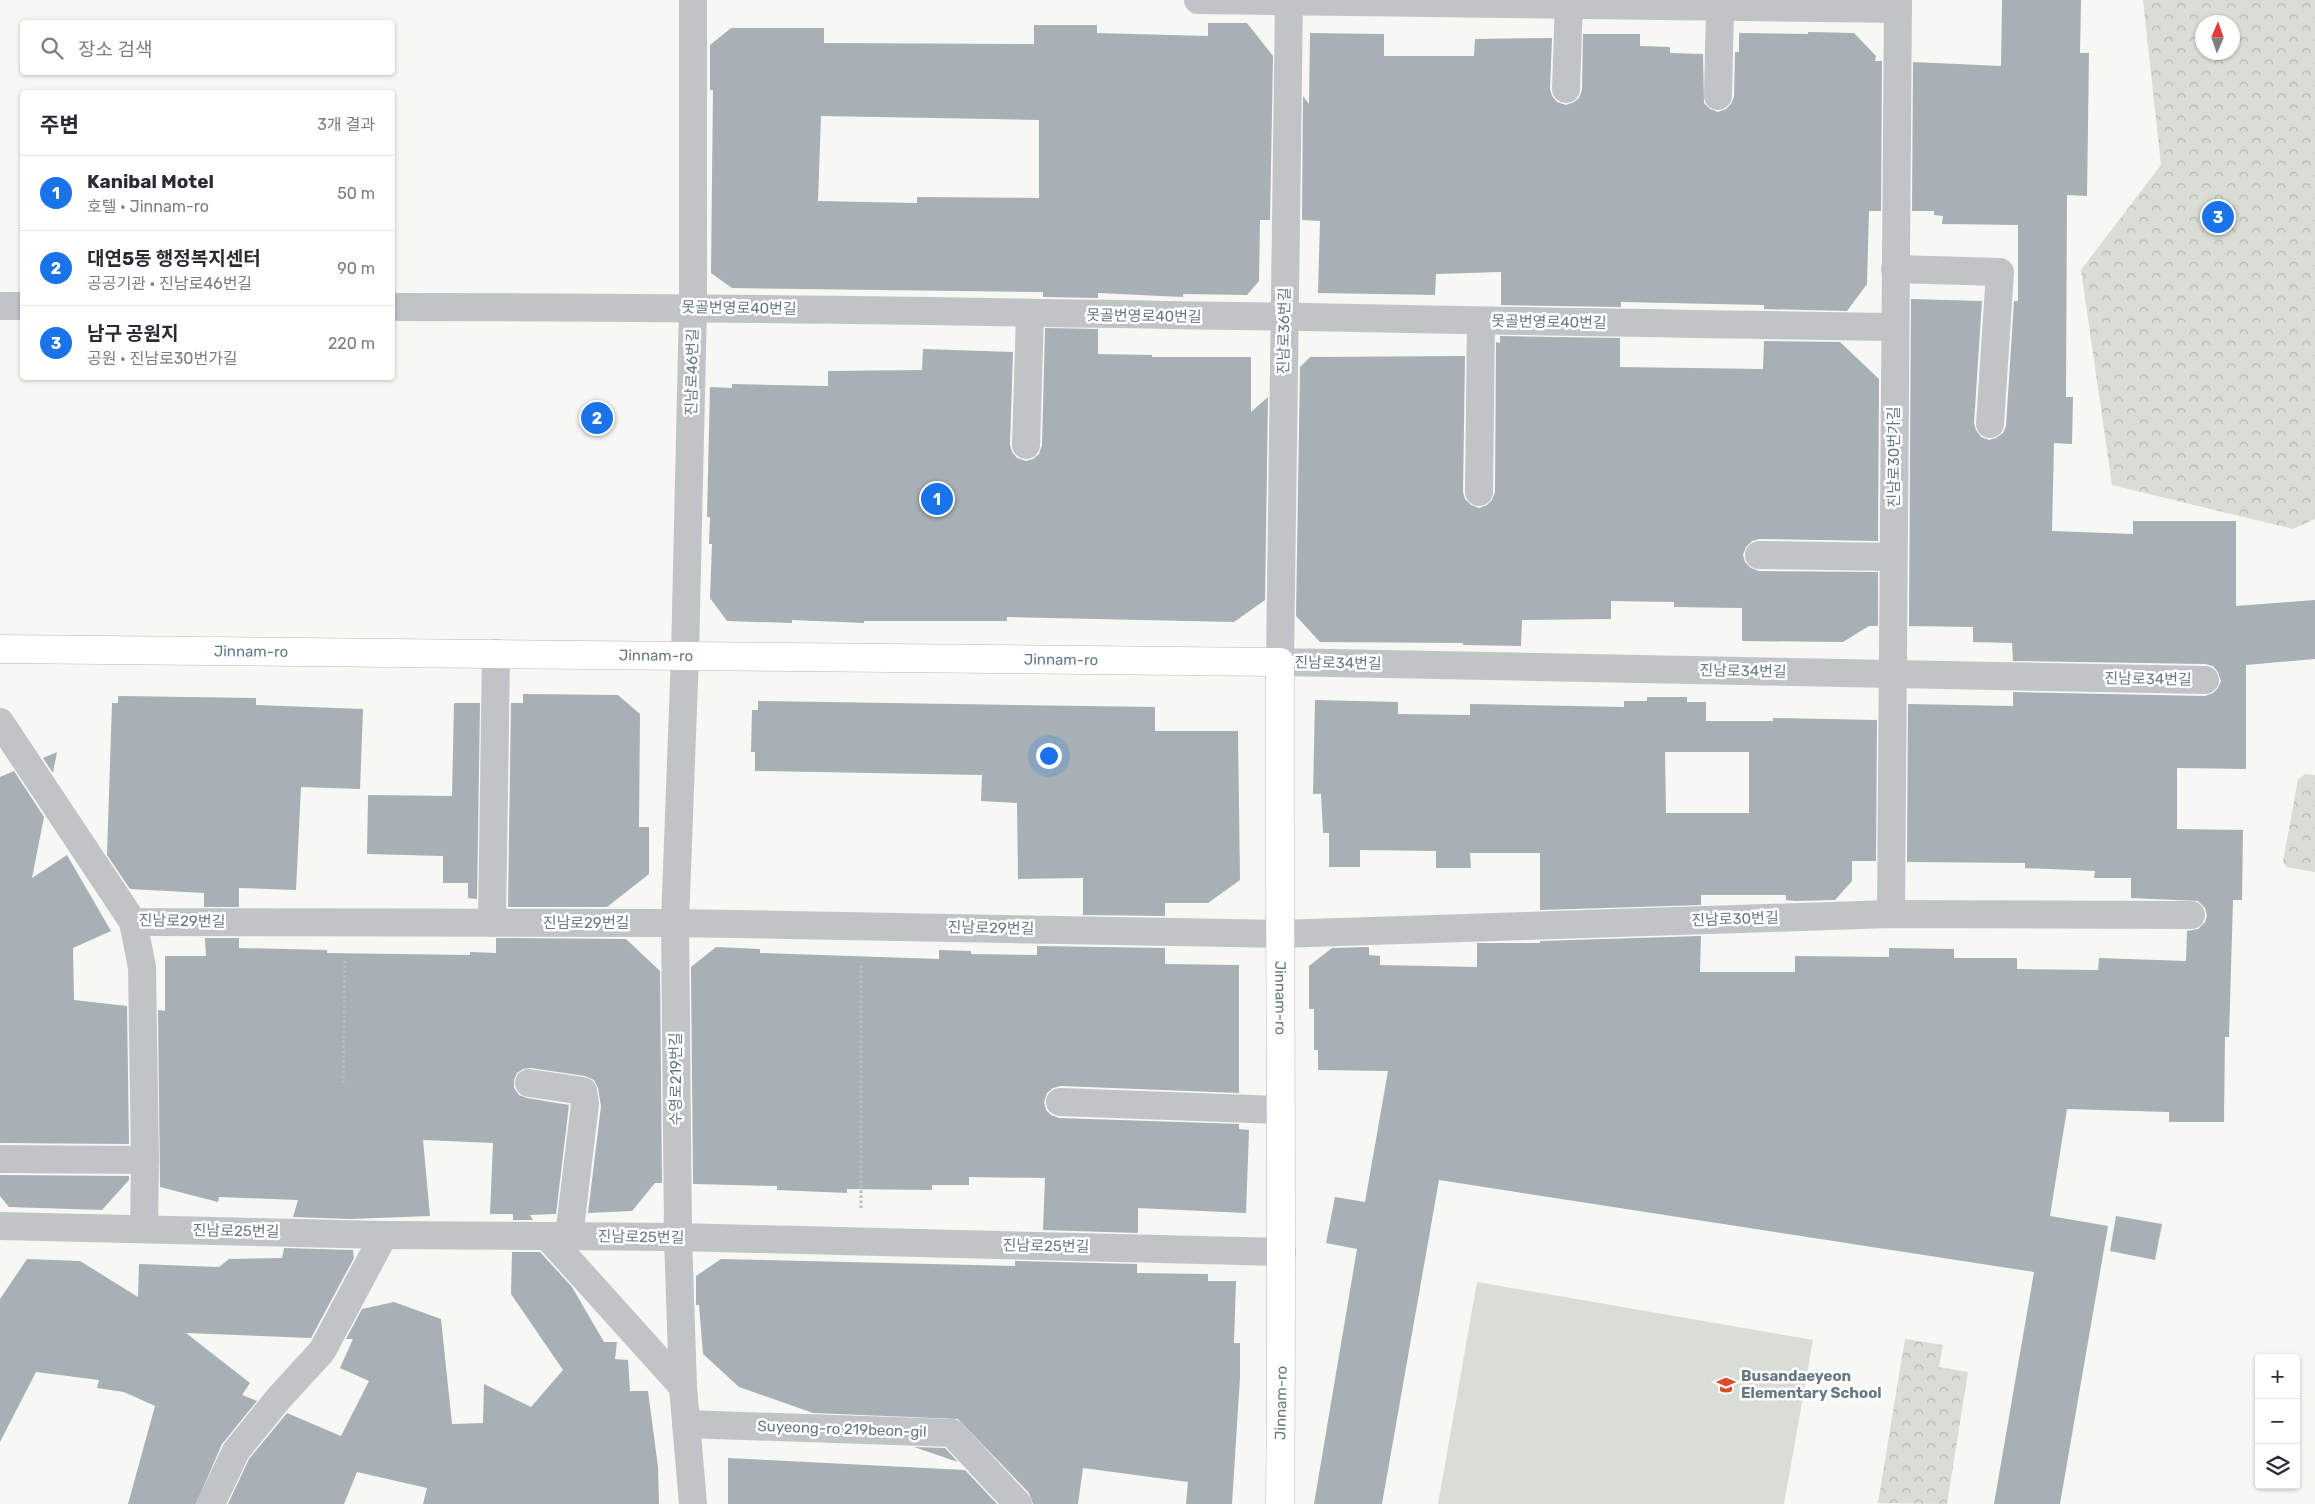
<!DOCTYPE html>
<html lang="ko">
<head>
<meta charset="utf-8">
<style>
  body { margin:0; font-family:Rubik,"Noto Sans KR",sans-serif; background:#f7f7f7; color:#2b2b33 }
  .controls { position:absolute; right:15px; bottom:15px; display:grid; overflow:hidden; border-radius:5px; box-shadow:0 1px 4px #0004 }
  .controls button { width:45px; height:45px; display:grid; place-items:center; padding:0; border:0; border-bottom:1px solid #e1e1e2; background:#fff; color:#2b2b33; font:25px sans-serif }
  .compass { position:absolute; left:2195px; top:15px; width:45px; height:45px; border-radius:50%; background:#fff; box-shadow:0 1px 4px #0004; rotate:2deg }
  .you { position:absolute; left:1048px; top:755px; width:18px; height:18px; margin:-12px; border:4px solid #fff; border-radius:50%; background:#1a73e8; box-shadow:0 0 0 8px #1a73e833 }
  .badge { display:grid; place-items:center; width:32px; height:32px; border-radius:50%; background:#1a73e8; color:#fff; font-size:16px; font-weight:700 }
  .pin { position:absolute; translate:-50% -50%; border:2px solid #fff; box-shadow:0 1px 5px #0006 }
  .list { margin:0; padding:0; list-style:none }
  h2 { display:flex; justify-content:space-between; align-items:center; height:65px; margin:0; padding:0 20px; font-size:21px }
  h2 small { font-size:16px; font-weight:400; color:#7c7c81 }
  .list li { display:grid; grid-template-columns:32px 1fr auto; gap:15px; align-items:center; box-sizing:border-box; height:75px; padding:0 20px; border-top:1px solid #e1e1e2 }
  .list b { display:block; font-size:19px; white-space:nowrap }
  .list p { margin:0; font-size:16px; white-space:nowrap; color:#7c7c81 }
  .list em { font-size:16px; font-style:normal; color:#7c7c81 }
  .icon { flex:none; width:28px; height:28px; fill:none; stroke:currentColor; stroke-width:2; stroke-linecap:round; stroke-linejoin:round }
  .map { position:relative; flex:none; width:2315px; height:1504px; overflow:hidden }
  .search { position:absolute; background:#fff; box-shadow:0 1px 4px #0004; left:20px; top:20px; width:375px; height:55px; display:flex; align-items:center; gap:12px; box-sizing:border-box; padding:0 18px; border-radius:5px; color:#7c7c81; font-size:19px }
  .panel { position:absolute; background:#fff; box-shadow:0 1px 4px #0004; left:20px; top:90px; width:375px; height:290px; border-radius:5px }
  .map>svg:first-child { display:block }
  .park { fill:url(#park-crowns); fill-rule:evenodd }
  .garden { fill:#d9ddd5 }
  .building { fill:#a7b0b4; fill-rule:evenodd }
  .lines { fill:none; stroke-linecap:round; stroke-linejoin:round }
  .major-casing { stroke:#b3b8bb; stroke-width:29 }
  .path { stroke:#babdbf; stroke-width:3; stroke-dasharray:2.5 2.5; stroke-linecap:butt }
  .minor { stroke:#c0c4c7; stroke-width:28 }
  .major { stroke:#fff; stroke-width:28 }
  .labels { text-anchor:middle; stroke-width:5; stroke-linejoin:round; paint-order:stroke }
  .street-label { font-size:15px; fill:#677983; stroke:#fff }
  .poi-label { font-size:15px; font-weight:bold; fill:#677983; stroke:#fff; text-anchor:start }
</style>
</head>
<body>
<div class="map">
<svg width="2315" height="1504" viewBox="0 0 2315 1504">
  <defs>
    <pattern id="park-crowns" width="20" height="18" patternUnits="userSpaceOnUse" patternTransform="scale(1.25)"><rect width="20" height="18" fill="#d9ddd5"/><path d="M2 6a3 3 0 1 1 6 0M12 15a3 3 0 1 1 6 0" fill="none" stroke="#b4b8b2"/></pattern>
  </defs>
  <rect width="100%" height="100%" fill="#f7f7f4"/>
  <!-- park -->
  <g class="park">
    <path d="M2143 0H2315V519L2293 529 2112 485 2081 270 2161 165ZM2202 22H2232V52H2202Z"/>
    <polygon points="2305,774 2315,775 2315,872 2286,867 2283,861 2298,780"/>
    <polygon points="1905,1339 1943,1345 1939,1367 1968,1372 1947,1504 1878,1503"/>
  </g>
  <!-- garden -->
  <polygon class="garden" points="1477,1282 1813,1340 1784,1504 1438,1504"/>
  <!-- building -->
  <g class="building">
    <polygon points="2002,0 2081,0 2080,53 2089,53 2087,196 2067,195 2066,397 2073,397 2072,444 2054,443 2052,531 2133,534 2133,521 2236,521 2236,606 2315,600 2315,659 2246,665 2246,769 2177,768 2177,829 2243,830 2242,900 2233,900 2229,1037 2225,1037 2224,1122 2169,1122 2169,1112 2067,1109 2050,1216 2108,1226 2060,1504 1994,1504 2034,1272 1439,1180 1382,1504 1314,1504 1357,1249 1326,1243 1335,1197 1365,1202 1388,1071 1318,1070 1318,1050 1314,1050 1314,1009 1309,1009 1309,966 1332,948 1369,947 1369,955 1380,956 1380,965 1477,967 1477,943 1540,943 1540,941 1701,936 1700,972 1795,972 1795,956 1889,957 1889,948 1954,949 1954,958 2017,958 2017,969 2098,970 2099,958 2186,961 2187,931 2198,929 2205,922 2207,916 2205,908 2198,901 2131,898 2131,878 2094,878 2095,871 2025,868 2025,863 1907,862 1908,704 2013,706 2013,692 2205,696 2213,693 2218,688 2221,681 2218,672 2213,666 2205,664 2013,661 2012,643 1973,642 1973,627 1909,626 1911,299 1982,301 1974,423 1976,430 1981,437 1989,440 1996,438 2003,433 2006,426 2014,301 2018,301 2018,225 1942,224 1943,216 1934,215 1934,211 1912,211 1913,62 2001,66"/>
    <path d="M1208 23H1247L1273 56 1270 220H1260L1259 281 1247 295 1183 294V297L1098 293V298L1043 297V292L732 288 711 273 713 90H710V45L731 28H824V43L1034 44V25H1097V33L1208 36ZM821 116 1039 120V198L917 197V203L818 201Z"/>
    <polygon points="1808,32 1854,33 1876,56 1875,61 1882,61 1881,211 1869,211 1867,284 1847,311 1764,309 1764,305 1621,302 1621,307 1501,305 1501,272 1436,274 1435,295 1318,293 1320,221 1302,220 1303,96 1309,104 1310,33 1384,34 1384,56 1474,56 1475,39 1552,38 1550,89 1552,96 1557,102 1566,105 1574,102 1579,98 1582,90 1583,34 1640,34 1640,46 1670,47 1670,53 1703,54 1704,103 1710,109 1718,112 1726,109 1731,104 1734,97 1735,52 1739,52 1739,33 1808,34"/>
    <polygon points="1045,328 1098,329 1098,354 1152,355 1152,357 1251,357 1251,412 1268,397 1265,600 1234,622 1007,617 1007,621 864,621 864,623 792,620 792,623 727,621 710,598 712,544 709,544 710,517 707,517 710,387 732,388 732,384 828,386 828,371 922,370 923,349 1013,352 1010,445 1012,452 1017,458 1026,461 1033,459 1039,454 1042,445"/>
    <polygon points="1500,336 1620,338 1620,367 1763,369 1764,341 1840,342 1879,379 1878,541 1759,539 1752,541 1746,547 1743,555 1745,562 1751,568 1759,571 1878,572 1878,626 1869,626 1843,642 1742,641 1742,608 1674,607 1674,602 1611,601 1611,619 1522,620 1521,646 1463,645 1463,643 1320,642 1296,616 1300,367 1310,357 1465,356 1463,492 1465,499 1471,505 1479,508 1487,505 1492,500 1495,492 1496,342 1500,343"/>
    <polygon points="523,694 618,695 640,714 639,827 649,827 649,874 607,907 508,907 511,703 523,703"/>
    <polygon points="118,696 256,698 256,705 363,709 360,789 301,787 296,890 239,888 239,907 204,907 204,893 130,889 107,855 112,703 118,703"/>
    <path d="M1647 697H1687V702H1706V721H1773V718L1877 720 1876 861H1852V881L1835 900 1796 901 1786 900V895H1701V905L1540 910V853H1470L1471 868H1436V851L1360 850V867H1329V833H1323L1321 794H1313L1315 700 1398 702V714L1470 715V704L1624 707V701H1647ZM1665 752H1749V813H1666Z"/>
    <polygon points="758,701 1155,707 1155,731 1238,731 1240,880 1208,903 1165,903 1165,916 1083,915 1083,878 1018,879 1017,803 981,801 982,775 755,771 755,752 751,752 752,710 758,710"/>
    <polygon points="454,703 480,703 477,899 468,898 468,883 443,883 443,856 367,854 368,795 452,796"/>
    <polygon points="57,752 53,773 43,758"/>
    <polygon points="14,771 44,817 32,878 67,855 111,931 73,948 74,1000 127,1006 129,1144 0,1143 0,777"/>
    <polygon points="205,938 239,938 239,948 327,950 327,953 470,955 470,952 496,953 496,938 626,939 660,971 662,1183 655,1183 632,1211 588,1213 601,1106 598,1088 594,1080 585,1076 531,1068 523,1069 517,1073 514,1080 514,1088 519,1095 527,1098 569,1105 556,1214 530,1215 533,1220 513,1220 513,1214 490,1214 493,1143 423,1140 430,1216 350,1219 293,1217 298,1200 219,1197 218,1202 160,1187 158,1010 165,1011 165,956 206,956"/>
    <polygon points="1037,946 1165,948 1165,964 1239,965 1239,1093 1061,1086 1053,1088 1047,1093 1044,1102 1046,1110 1051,1115 1059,1118 1239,1124 1239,1129 1249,1130 1246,1213 1138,1208 1138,1233 1043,1230 1045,1178 969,1177 969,1185 932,1185 932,1190 847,1189 847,1193 777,1190 777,1186 693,1184 691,967 716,947 760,949 760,953 939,959 939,950 971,951 971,954 1037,955"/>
    <polygon points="0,1175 129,1176 129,1180 102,1210 9,1207 0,1196"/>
    <polygon points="2116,1216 2162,1224 2155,1260 2110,1251"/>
    <polygon points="284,1248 353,1250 354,1258 311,1338 186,1333 250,1383 242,1395 257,1401 222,1444 196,1504 128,1504 155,1406 124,1392 97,1388 99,1380 36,1372 0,1442 0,1299 27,1259 80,1261 138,1297 139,1264 219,1267 229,1259 282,1258"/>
    <polygon points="512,1252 540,1252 572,1287 604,1342 617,1342 615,1359 628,1360 630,1391 648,1391 658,1467 659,1504 423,1504 427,1488 357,1472 344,1504 228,1504 249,1459 287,1413 341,1436 369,1381 340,1368 353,1339 346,1339 362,1309 394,1302 441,1319 452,1424 483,1423 484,1384 531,1407 563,1370 511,1294"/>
    <polygon points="721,1259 1015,1266 1015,1261 1137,1264 1137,1273 1208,1274 1208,1281 1236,1281 1234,1343 1240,1343 1240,1377 1232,1504 1186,1504 1188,1482 1083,1468 1078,1504 1033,1504 1029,1493 958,1419 813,1413 739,1387 703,1354 699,1305 696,1305 696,1276"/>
    <polygon points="914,1447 945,1448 958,1462"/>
    <polygon points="728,1458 965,1470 997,1504 728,1504"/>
  </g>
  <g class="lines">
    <!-- major casing -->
    <g class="major-casing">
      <g id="major">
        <path id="s1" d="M0 649 1280 662C1279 942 1283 1223 1280 1504"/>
      </g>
    </g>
    <!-- path -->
    <g class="path">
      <polyline points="343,1083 345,958"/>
      <polyline points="861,1208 861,962"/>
    </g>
    <!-- minor -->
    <g class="minor">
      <polyline points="1198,0 1898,9"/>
      <polyline points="1289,0 1280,662 2205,680"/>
      <polyline points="1566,89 1569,0"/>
      <polyline points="1718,96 1720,6"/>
      <polyline points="1895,269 2000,272 1990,424"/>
      <polyline points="0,306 22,306"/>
      <path d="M392 307C893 307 1394 320 1895 327"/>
      <polyline points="1026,445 1030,314"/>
      <polyline points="1479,492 1481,321"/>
      <polyline points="1759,555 1893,557"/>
      <polyline points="0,722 133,922 675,923 1279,934 1891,914 2191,915"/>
      <polyline points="1891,914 1898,0"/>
      <polyline points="133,922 142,967 145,1160 144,1229"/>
      <polyline points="492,923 496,653"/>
      <polyline points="529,1083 583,1091 585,1104 569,1236"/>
      <polyline points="1060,1102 1281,1110"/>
      <polyline points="0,1159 145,1160"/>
      <polyline points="0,1226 384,1235 678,1237 1282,1252"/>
      <polyline points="547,1236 683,1387"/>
      <polyline points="686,1424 952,1433 1018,1504"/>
      <polyline points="211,1504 236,1451 279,1398 322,1351 384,1235"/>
      <polyline points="693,1504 683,1387 678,1237 675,923 685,654 693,307 693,0"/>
    </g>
    <!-- major -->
    <use href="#major" class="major"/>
  </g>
  <!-- icons -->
  <defs>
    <g id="school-bare" transform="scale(1.5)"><path d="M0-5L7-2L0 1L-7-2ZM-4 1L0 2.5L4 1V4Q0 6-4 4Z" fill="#da4c31" stroke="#fff" stroke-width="2.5" paint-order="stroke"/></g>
  </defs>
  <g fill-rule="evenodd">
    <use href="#school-bare" x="1726" y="1385"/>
  </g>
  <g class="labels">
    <!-- street labels -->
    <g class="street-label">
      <text transform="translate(739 308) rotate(1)" y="5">못골번영로40번길</text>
      <text transform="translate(1144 316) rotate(1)" y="5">못골번영로40번길</text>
      <text transform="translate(1549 322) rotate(1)" y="5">못골번영로40번길</text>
      <text transform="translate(1284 331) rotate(-89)" y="5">진남로36번길</text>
      <text transform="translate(692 372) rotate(-89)" y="5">진남로46번길</text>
      <text transform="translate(1894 457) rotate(-90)" y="5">진남로30번가길</text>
      <text dy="5" stroke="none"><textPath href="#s1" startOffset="251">Jinnam-ro</textPath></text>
      <text dy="5" stroke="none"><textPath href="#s1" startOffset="656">Jinnam-ro</textPath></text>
      <text dy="5" stroke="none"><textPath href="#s1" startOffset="1061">Jinnam-ro</textPath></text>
      <text transform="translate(1338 663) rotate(1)" y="5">진남로34번길</text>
      <text transform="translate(1743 671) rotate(1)" y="5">진남로34번길</text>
      <text transform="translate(2148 679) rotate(1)" y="5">진남로34번길</text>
      <text transform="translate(1735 919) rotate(-2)" y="5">진남로30번길</text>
      <text transform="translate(182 921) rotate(1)" y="5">진남로29번길</text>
      <text x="586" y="928">진남로29번길</text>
      <text transform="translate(991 928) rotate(1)" y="5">진남로29번길</text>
      <text dy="5" stroke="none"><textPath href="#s1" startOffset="1616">Jinnam-ro</textPath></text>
      <text transform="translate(676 1079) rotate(-90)" y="5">수영로219번길</text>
      <text transform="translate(236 1231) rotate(1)" y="5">진남로25번길</text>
      <text transform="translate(641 1237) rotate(1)" y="5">진남로25번길</text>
      <text transform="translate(1046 1246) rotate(1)" y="5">진남로25번길</text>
      <text transform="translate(1281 1403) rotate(-89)" y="5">Jinnam-ro</text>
      <text transform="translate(842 1429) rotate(2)" y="5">Suyeong-ro 219beon-gil</text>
    </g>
    <!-- poi labels -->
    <g class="poi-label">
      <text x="1741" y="1381">Busandaeyeon<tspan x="1741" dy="17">Elementary School</tspan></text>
    </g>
  </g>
</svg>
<div class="controls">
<button>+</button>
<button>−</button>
<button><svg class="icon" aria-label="layers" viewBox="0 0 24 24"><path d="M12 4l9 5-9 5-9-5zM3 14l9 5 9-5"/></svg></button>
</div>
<svg class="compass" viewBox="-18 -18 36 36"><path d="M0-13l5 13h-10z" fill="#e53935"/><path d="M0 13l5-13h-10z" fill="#7c7c81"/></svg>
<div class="you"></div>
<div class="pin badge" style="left:937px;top:499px">1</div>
<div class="pin badge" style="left:597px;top:418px">2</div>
<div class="pin badge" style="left:2218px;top:217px">3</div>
<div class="search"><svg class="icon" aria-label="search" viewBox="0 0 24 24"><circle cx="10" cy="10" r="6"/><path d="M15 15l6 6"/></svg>장소 검색</div>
<section class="panel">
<h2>주변<small>3개 결과</small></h2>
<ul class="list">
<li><span class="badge">1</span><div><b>Kanibal Motel</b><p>호텔 · Jinnam-ro</p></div><em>50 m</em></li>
<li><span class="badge">2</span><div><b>대연5동 행정복지센터</b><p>공공기관 · 진남로46번길</p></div><em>90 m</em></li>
<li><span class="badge">3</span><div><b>남구 공원지</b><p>공원 · 진남로30번가길</p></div><em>220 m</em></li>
</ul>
</section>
</div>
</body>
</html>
